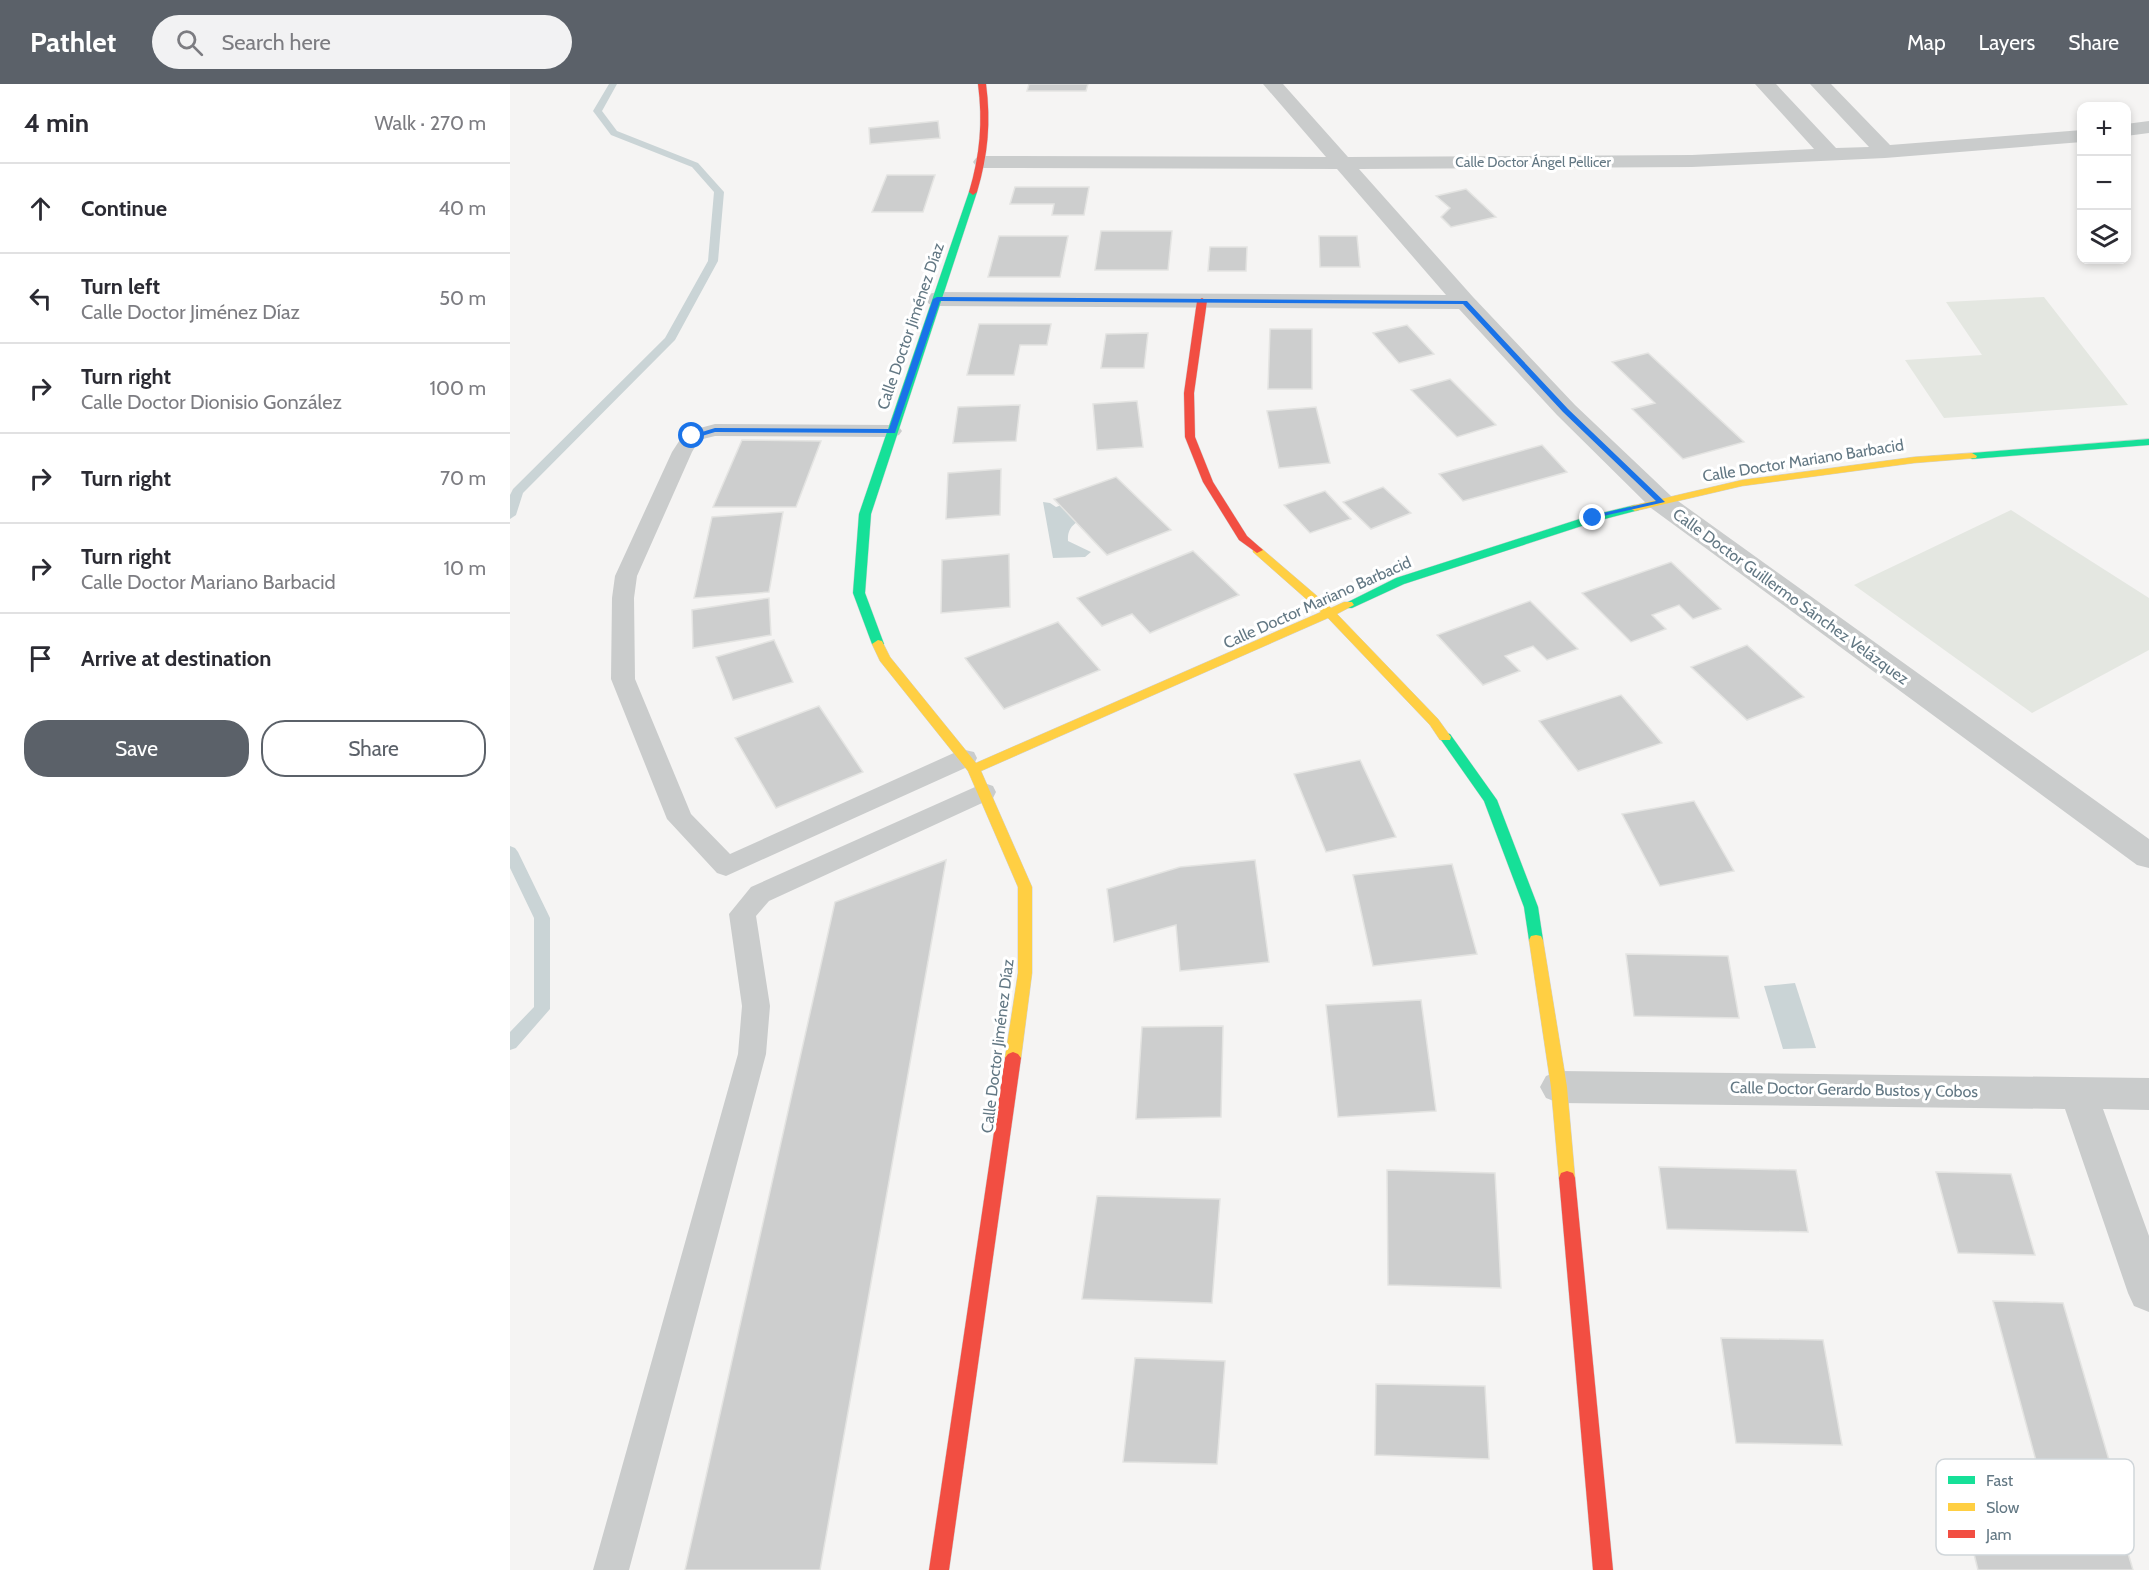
<!DOCTYPE html>
<html lang="en">
<head>
<meta charset="utf-8">
<style>
  body { margin:0; font-family:Cabin,sans-serif; background:#f2f2f3; color:#2b2b33 }
  .controls { position:absolute; right:18px; top:18px; display:grid; overflow:hidden; border-radius:12px; box-shadow:0 3px 9px #0003 }
  .controls button { width:54px; height:54px; display:grid; place-items:center; padding:0; border:0; border-bottom:2px solid #e1e1e2; background:#fff; color:#2b2b33; font:30px sans-serif }
  .stop { position:absolute; width:18px; height:18px; margin:-14px; border:4px solid #1a73e8; border-radius:50%; background:#fff }
  .stop.end { background:#1a73e8; border-color:#fff; box-shadow:0 2px 6px #0008 }
  .list { margin:0; padding:0; list-style:none }
  h2 { display:flex; justify-content:space-between; align-items:center; height:78px; margin:0; padding:0 24px; font-size:26px }
  h2 small { font-size:20px; font-weight:400; color:#7c7c81 }
  .list li { display:grid; grid-template-columns:39px 1fr auto; gap:18px; align-items:center; box-sizing:border-box; height:90px; padding:0 24px; border-top:2px solid #e1e1e2 }
  .list b { display:block; font-size:22px; white-space:nowrap }
  .list p { margin:0; font-size:20px; white-space:nowrap; color:#7c7c81 }
  .list em { font-size:20px; font-style:normal; color:#7c7c81 }
  .actions { display:flex; gap:12px; padding:18px 24px }
  .actions a { flex:1; padding:14px 0; border:2px solid #5b6169; border-radius:24px; text-align:center; font-size:21px; color:#5b6169 }
  .actions .main { background:#5b6169; color:#fff }
  .icon { flex:none; width:33px; height:33px; fill:none; stroke:currentColor; stroke-width:2; stroke-linecap:round; stroke-linejoin:round }
  .map { position:relative; flex:none; width:1639px; height:1486px; overflow:hidden }
  header { display:flex; align-items:center; gap:36px; box-sizing:border-box; height:84px; padding:0 30px; background:#5b6169; color:#fff }
  header strong { font-size:28px }
  nav { display:flex; gap:33px; margin-inline-start:auto; font-size:21px }
  .search { width:420px; height:54px; background:#f2f2f3; display:flex; align-items:center; gap:15px; box-sizing:border-box; padding:0 21px; border-radius:33px; color:#7c7c81; font-size:22px }
  main { display:flex }
  aside { flex:1; background:#fff }
  .map>svg:first-child { display:block }
  .green { fill:#e4e7e1 }
  .water { fill:#cad4d6 }
  .lines { fill:none; stroke-linecap:round; stroke-linejoin:round }
  .stream { fill:#cad4d6; fill-rule:evenodd }
  .building { fill:#cdcece; stroke:#e4e4e2; stroke-width:1.5 }
  .fast-casing { stroke:#d0d1d2; stroke-width:1 }
  .slow-casing { stroke:#d0d1d2; stroke-width:1 }
  .jam-casing { stroke:#d0d1d2; stroke-width:1 }
  .lane { fill:#cacccc; fill-rule:evenodd }
  .street { fill:#cacccc; fill-rule:evenodd }
  .fast { fill:#16e098; fill-rule:evenodd }
  .slow { fill:#ffcf43; fill-rule:evenodd }
  .jam { fill:#f24e42; fill-rule:evenodd }
  .route { fill:#1a73e8 }
  .labels { text-anchor:middle; stroke-width:6; stroke-linejoin:round; paint-order:stroke }
  .far-street-label { font-size:14px; fill:#637884; stroke:#fff }
  .street-label { font-size:16px; fill:#637884; stroke:#fff }
  .key { fill:#fff; stroke:#d0d6da; stroke-width:1.5 }
  .key-label { font-size:16px; fill:#637884 }
</style>
</head>
<body>
<header>
<strong>Pathlet</strong>
<div class="search"><svg class="icon" aria-label="search" viewBox="0 0 24 24"><circle cx="10" cy="10" r="6"/><path d="M15 15l6 6"/></svg>Search here</div>
<nav><a>Map</a><a>Layers</a><a>Share</a></nav>
</header>
<main>
<aside>
<h2>4 min<small>Walk · 270 m</small></h2>
<ul class="list">
<li><svg class="icon" aria-label="ahead" viewBox="0 0 24 24"><path d="M12 20V5M6 11l6-6 6 6"/></svg><div><b>Continue</b></div><em>40 m</em></li>
<li><svg class="icon" aria-label="left" viewBox="0 0 24 24"><path d="M17 20v-9H6M10 6l-5 5 5 5"/></svg><div><b>Turn left</b><p>Calle Doctor Jiménez Díaz</p></div><em>50 m</em></li>
<li><svg class="icon" aria-label="right" viewBox="0 0 24 24"><path d="M7 20v-9h11M14 6l5 5-5 5"/></svg><div><b>Turn right</b><p>Calle Doctor Dionisio González</p></div><em>100 m</em></li>
<li><svg class="icon" aria-label="right" viewBox="0 0 24 24"><path d="M7 20v-9h11M14 6l5 5-5 5"/></svg><div><b>Turn right</b></div><em>70 m</em></li>
<li><svg class="icon" aria-label="right" viewBox="0 0 24 24"><path d="M7 20v-9h11M14 6l5 5-5 5"/></svg><div><b>Turn right</b><p>Calle Doctor Mariano Barbacid</p></div><em>10 m</em></li>
<li><svg class="icon" aria-label="arrive" viewBox="0 0 24 24"><path d="M6 21V4h12l-3 4 3 4H6"/></svg><div><b>Arrive at destination</b></div></li>
</ul>
<div class="actions"><a class="main">Save</a><a>Share</a></div>
</aside>
<div class="map">
<svg width="1639" height="1486" viewBox="0 0 1639 1486">
  <rect width="100%" height="100%" fill="#f5f4f3"/>
  <!-- green -->
  <g class="green">
    <polygon points="1534,213 1618,321 1434,334 1395,276 1472,271 1436,218"/>
    <polygon points="1501,426 1639,514 1639,566 1522,629 1344,501"/>
  </g>
  <!-- water -->
  <g class="water">
    <path d="M574 413 581 431C568 437 557 441 558 457L581 468 575 473 543 474 533 418 540 419 546 423Z"/>
    <polygon points="1285,899 1306,964 1273,965 1254,902"/>
  </g>
  <g class="lines">
    <!-- stream -->
    <g class="stream">
      <polygon points="99,0 107,0 92,27 107,47 188,79 214,108 208,177 165,256 13,409 6,431 0,435 0,411 3,405 155,254 198,177 204,108 182,83 101,51 83,27"/>
      <polygon points="0,762 5,764 8,768 40,834 40,925 6,964 0,966 0,948 24,923 24,834 0,784"/>
    </g>
  </g>
  <!-- building -->
  <g class="building">
    <polygon points="519,0 578,0 576,7 517,7"/>
    <polygon points="428,37 430,54 360,60 359,44"/>
    <polygon points="377,91 425,91 413,128 362,128"/>
    <polygon points="505,103 579,103 574,131 542,131 544,120 500,120"/>
    <polygon points="956,105 986,133 941,143 931,133 940,124 926,112"/>
    <polygon points="591,147 662,147 658,186 585,186"/>
    <polygon points="489,152 558,152 550,193 478,193"/>
    <polygon points="809,152 847,152 850,183 810,183"/>
    <polygon points="700,163 737,163 736,187 698,187"/>
    <polygon points="469,240 541,240 537,261 510,261 504,291 457,291"/>
    <polygon points="897,241 924,270 889,279 863,249"/>
    <polygon points="760,245 802,245 802,305 758,305"/>
    <polygon points="638,249 634,284 591,284 596,250"/>
    <polygon points="1138,269 1234,358 1173,375 1122,325 1145,319 1102,278"/>
    <polygon points="940,295 986,341 947,353 901,306"/>
    <polygon points="627,317 633,363 587,366 583,320"/>
    <polygon points="510,321 506,357 443,359 448,323"/>
    <polygon points="806,323 820,379 769,384 757,327"/>
    <polygon points="232,356 311,357 286,423 203,423"/>
    <polygon points="1032,361 1057,388 953,417 929,390"/>
    <polygon points="491,385 490,431 436,435 438,389"/>
    <polygon points="606,393 661,446 597,471 544,415"/>
    <polygon points="873,403 901,429 861,445 833,418"/>
    <polygon points="815,407 841,435 800,449 774,421"/>
    <polygon points="273,428 259,508 184,514 202,433"/>
    <polygon points="683,467 729,511 640,549 622,530 592,542 567,514"/>
    <polygon points="499,470 500,523 431,529 432,476"/>
    <polygon points="1161,478 1211,525 1183,535 1169,521 1142,531 1156,545 1121,558 1072,509"/>
    <polygon points="259,514 261,551 183,564 182,526"/>
    <polygon points="1020,517 1068,565 1037,576 1023,562 995,572 1010,587 973,601 927,551"/>
    <polygon points="548,538 590,586 494,625 455,574"/>
    <polygon points="264,556 283,598 223,616 206,573"/>
    <polygon points="1237,561 1294,613 1237,636 1181,583"/>
    <polygon points="1111,611 1152,659 1068,687 1029,637"/>
    <polygon points="309,622 353,688 266,724 225,654"/>
    <polygon points="850,676 886,753 816,768 784,690"/>
    <polygon points="1184,717 1224,787 1150,802 1112,730"/>
    <polygon points="436,776 310,1486 175,1486 325,818"/>
    <polygon points="745,776 759,878 670,887 666,841 604,858 597,805 670,783"/>
    <polygon points="942,780 967,870 863,882 843,791"/>
    <polygon points="1116,870 1218,872 1229,934 1124,932"/>
    <polygon points="911,916 926,1027 828,1033 816,921"/>
    <polygon points="713,942 711,1033 626,1035 632,943"/>
    <polygon points="1149,1083 1286,1086 1298,1148 1157,1145"/>
    <polygon points="877,1086 985,1089 991,1204 878,1201"/>
    <polygon points="1426,1088 1501,1090 1525,1171 1448,1169"/>
    <polygon points="587,1112 710,1115 702,1219 572,1215"/>
    <polygon points="1483,1217 1553,1219 1606,1400 1532,1399"/>
    <polygon points="1211,1254 1313,1256 1332,1361 1226,1359"/>
    <polygon points="625,1274 715,1277 707,1380 613,1378"/>
    <polygon points="866,1300 975,1302 979,1375 865,1371"/>
    <polygon points="1460,1454 1615,1459 1623,1486 1468,1486"/>
  </g>
  <g class="lines">
    <!-- fast casing -->
    <g class="fast-casing">
      <g id="fast">
        <polygon points="463,105 467,108 361,430 355,509 374,560 368,564 362,560 343,509 349,430 459,108"/>
        <polygon points="1639,355 1639,361 1462,375 1457,372 1462,369"/>
        <polygon points="1125,421 1129,422 1129,426 1087,437 894,500 842,524 834,524 832,521 886,494 1079,432"/>
        <polygon points="935,649 940,650 987,716 1028,823 1033,856 1031,860 1021,860 1019,856 1014,823 974,717 929,653"/>
      </g>
    </g>
    <!-- slow casing -->
    <g class="slow-casing">
      <g id="slow">
        <polygon points="1462,369 1467,372 1466,374 1404,379 1232,402 1125,427 1119,424 1121,422 1232,396 1404,373"/>
        <polygon points="747,463 751,464 821,524 834,518 842,518 844,521 827,530 928,635 941,653 940,656 930,656 920,641 818,534 471,687 522,803 522,889 511,974 508,978 503,980 498,978 495,974 508,889 508,803 458,687 370,577 362,560 368,556 372,557 380,573 466,679 811,528 743,468 743,464"/>
        <polygon points="1026,851 1031,852 1033,856 1057,1003 1065,1094 1063,1099 1057,1101 1051,1099 1049,1094 1041,1003 1019,856 1021,852"/>
      </g>
    </g>
    <!-- jam casing -->
    <g class="jam-casing">
      <g id="jam">
        <path d="M468 0H476C481 38 478 71 467 108L463 111 459 108C470 71 473 38 468 0Z"/>
        <polygon points="692,214 697,217 684,309 685,353 703,398 737,452 753,466 747,469 729,456 693,398 675,353 674,309 687,217"/>
        <polygon points="503,968 508,970 511,974 439,1486 419,1486 495,974 498,970"/>
        <polygon points="1057,1087 1063,1089 1065,1094 1103,1486 1083,1486 1049,1094 1051,1089"/>
      </g>
    </g>
    <!-- lane -->
    <g class="lane">
      <polygon points="205,340 382,341 389,343 392,347 389,351 382,353 205,352 189,356 182,368 127,492 124,514 125,595 181,730 220,770 446,668 455,666 464,668 467,674 464,680 216,792 207,789 157,735 101,595 102,514 105,492 162,368 175,348"/>
      <polygon points="474,699 483,702 486,708 483,714 259,817 246,832 260,922 256,970 119,1486 83,1486 228,970 232,922 219,830 241,803"/>
    </g>
    <!-- street -->
    <g class="street">
      <polygon points="753,0 773,0 838,73 1182,71 1304,65 1245,0 1266,0 1326,64 1359,63 1300,0 1321,0 1380,61 1572,46 1572,58 1375,74 1182,83 849,85 963,213 1065,321 1161,412 1639,755 1639,784 1627,781 1141,424 1047,331 949,225 427,222 419,220 415,215 419,210 427,208 936,211 827,85 473,84 466,82 463,78 466,74 473,72 816,73"/>
      <polygon points="1639,37 1639,49 1616,52 1616,40"/>
      <polygon points="1049,987 1639,994 1639,1026 1593,1025 1639,1152 1639,1228 1624,1222 1618,1209 1555,1025 1049,1019 1036,1014 1030,1003 1036,992"/>
    </g>
    <!-- fast -->
    <use href="#fast" class="fast"/>
    <!-- slow -->
    <use href="#slow" class="slow"/>
    <!-- jam -->
    <use href="#jam" class="jam"/>
  </g>
  <!-- route -->
  <polygon class="route" points="427,213 957,217 1058,325 1155,418 1080,435 1080,432 1146,417 1053,328 953,220 430,217 385,349 205,348 182,355 179,352 205,344 379,345 423,215"/>
  <g class="labels">
    <!-- far-street labels -->
    <g class="far-street-label">
      <text x="1023" y="83">Calle Doctor Ángel Pellicer</text>
    </g>
    <!-- street labels -->
    <g class="street-label">
      <text transform="translate(400 242) rotate(-71)" y="6">Calle Doctor Jiménez Díaz</text>
      <text transform="translate(1293 376) rotate(-9)" y="6">Calle Doctor Mariano Barbacid</text>
      <text transform="translate(1281 512) rotate(36)" y="6">Calle Doctor Guillermo Sánchez Velázquez</text>
      <text transform="translate(807 518) rotate(-24)" y="6">Calle Doctor Mariano Barbacid</text>
      <text transform="translate(487 962) rotate(-83)" y="6">Calle Doctor Jiménez Díaz</text>
      <text transform="translate(1344 1005) rotate(1)" y="6">Calle Doctor Gerardo Bustos y Cobos</text>
    </g>
  </g>
  <!-- legend -->
  <rect x="1426" y="1375" width="198" height="96" rx="9" class="key"/>
  <rect x="1438" y="1392" width="27" height="8" fill="#16e098"/>
  <rect x="1438" y="1419" width="27" height="8" fill="#ffcf43"/>
  <rect x="1438" y="1446" width="27" height="8" fill="#f24e42"/>
  <g class="key-label">
    <text x="1476" y="1402">Fast</text>
    <text x="1476" y="1429">Slow</text>
    <text x="1476" y="1456">Jam</text>
  </g>
</svg>
<div class="controls">
<button>+</button>
<button>−</button>
<button><svg class="icon" aria-label="layers" viewBox="0 0 24 24"><path d="M12 4l9 5-9 5-9-5zM3 14l9 5 9-5"/></svg></button>
</div>
<div class="stop" style="left:182px;top:352px"></div>
<div class="stop end" style="left:1083px;top:434px"></div>
</div>
</main>
</body>
</html>
